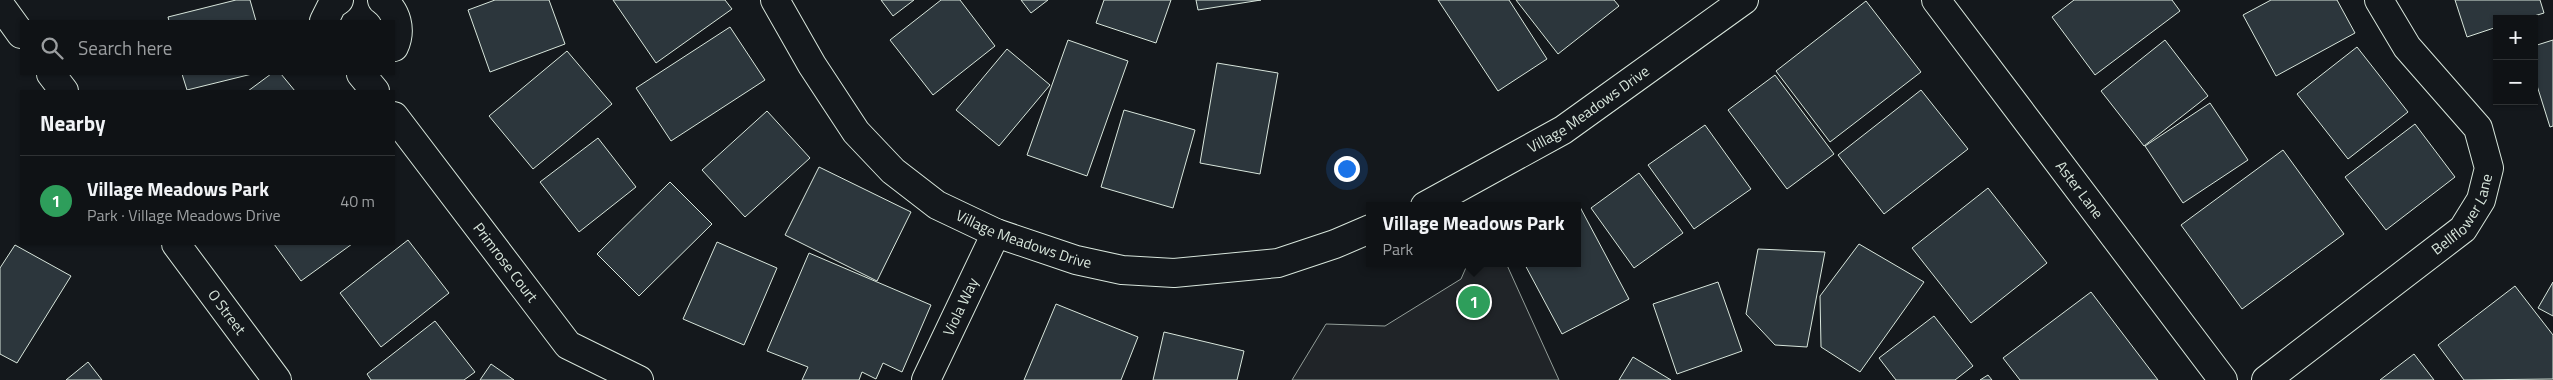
<!DOCTYPE html>
<html lang="en">
<head>
<meta charset="utf-8">
<style>
  body { margin:0; font-family:"Titillium Web",sans-serif; background:#1d2022; color:#f1f3f6 }
  .controls { position:absolute; right:15px; top:15px; display:grid; overflow:hidden; border-radius:0px; box-shadow:0 1px 4px #0004 }
  .controls button { width:45px; height:45px; display:grid; place-items:center; padding:0; border:0; border-bottom:1px solid #2f3234; background:#0f1215; color:#f1f3f6; font:25px sans-serif }
  .you { position:absolute; left:1346px; top:168px; width:18px; height:18px; margin:-12px; border:4px solid #fff; border-radius:50%; background:#1a73e8; box-shadow:0 0 0 8px #1a73e833 }
  .badge { display:grid; place-items:center; width:32px; height:32px; border-radius:50%; background:#ffb74d; color:#fff; font-size:16px; font-weight:700 }
  .pin { position:absolute; translate:-50% -50%; border:2px solid #fff; box-shadow:0 1px 5px #0006 }
  .popup { position:absolute; left:1366px; top:202px; width:215px; height:65px; box-sizing:border-box; display:grid; place-content:center; border-radius:0px; background:#0f1215; filter:drop-shadow(0 1px 4px #0005); font-size:16px; white-space:nowrap; color:#9b9ea0 }
  .popup b { font-size:19px; color:#f1f3f6 }
  .popup::after { content:''; position:absolute; left:50%; top:100%; margin-left:-10px; border:10px solid transparent; border-top-color:#0f1215 }
  .list { margin:0; padding:0; list-style:none }
  h2 { display:flex; justify-content:space-between; align-items:center; height:65px; margin:0; padding:0 20px; font-size:21px }
  h2 small { font-size:16px; font-weight:400; color:#9b9ea0 }
  .list li { display:grid; grid-template-columns:32px 1fr auto; gap:15px; align-items:center; box-sizing:border-box; height:90px; padding:0 20px; border-top:1px solid #2f3234 }
  .list b { display:block; font-size:19px; white-space:nowrap }
  .list p { margin:0; font-size:16px; white-space:nowrap; color:#9b9ea0 }
  .list em { font-size:16px; font-style:normal; color:#9b9ea0 }
  .icon { flex:none; width:28px; height:28px; fill:none; stroke:currentColor; stroke-width:2; stroke-linecap:round; stroke-linejoin:round }
  .map { position:relative; flex:none; width:2553px; height:380px; overflow:hidden }
  .search { position:absolute; background:#0f1215; box-shadow:0 1px 4px #0004; left:20px; top:20px; width:375px; height:55px; display:flex; align-items:center; gap:12px; box-sizing:border-box; padding:0 18px; border-radius:0px; color:#9b9ea0; font-size:19px }
  .panel { position:absolute; background:#0f1215; box-shadow:0 1px 4px #0004; left:20px; top:90px; width:375px; height:155px; border-radius:0px }
  .map>svg:first-child { display:block }
  .green { fill:#202428; stroke:#939e99 }
  .building { fill:#2c363c; stroke:#d8e6dc }
  .lines { fill:none; stroke-linecap:round; stroke-linejoin:round }
  .minor-casing { stroke:#d8e6dc; stroke-width:30 }
  .minor { stroke:#14181c; stroke-width:28 }
  .labels { text-anchor:middle; stroke-width:4; stroke-linejoin:round; paint-order:stroke }
  .street-label { font-size:15px; fill:#d8e6dc; stroke:#14181c }
</style>
</head>
<body>
<div class="map">
<svg width="2553" height="380" viewBox="0 0 2553 380">
  <rect width="100%" height="100%" fill="#14181c"/>
  <!-- green -->
  <polygon class="green" points="1468,263 1506,263 1559,380 1292,380 1326,324 1385,326 1461,279"/>
  <!-- building -->
  <g class="building">
    <polygon points="236,0 250,0 256,21 169,21 168,17"/>
    <polygon points="495,0 549,0 565,44 490,72 468,10"/>
    <polygon points="613,0 725,0 732,9 656,63"/>
    <polygon points="881,0 914,0 893,16"/>
    <polygon points="941,0 960,0 995,46 933,95 890,40"/>
    <polygon points="1021,0 1048,0 1031,13"/>
    <polygon points="1104,0 1171,0 1156,43 1096,23"/>
    <polygon points="1196,0 1261,0 1198,10"/>
    <polygon points="1438,0 1509,0 1547,59 1498,91"/>
    <polygon points="1516,0 1614,0 1619,6 1558,54"/>
    <polygon points="2074,0 2172,0 2180,11 2095,75 2052,17"/>
    <polygon points="2271,0 2337,0 2355,33 2276,76 2243,15"/>
    <polygon points="2455,0 2540,0 2544,13 2524,19 2497,19 2497,27 2467,37"/>
    <polygon points="1866,1 1921,72 1830,142 1776,71"/>
    <polygon points="730,27 765,80 671,141 636,88"/>
    <polygon points="1068,40 1128,61 1087,176 1027,155"/>
    <polygon points="2165,40 2208,96 2144,146 2101,91"/>
    <polygon points="2553,40 2553,126 2550,127 2534,76 2534,46"/>
    <polygon points="2357,47 2408,112 2348,159 2297,94"/>
    <polygon points="1007,49 1050,85 999,146 956,110"/>
    <polygon points="567,51 612,104 533,169 489,116"/>
    <polygon points="1217,63 1278,73 1260,174 1200,163"/>
    <polygon points="182,74 252,74 187,90"/>
    <polygon points="271,74 281,74 295,91 248,91"/>
    <polygon points="1775,75 1834,154 1787,189 1728,110"/>
    <polygon points="1921,90 1968,149 1884,214 1838,155"/>
    <polygon points="2210,103 2248,160 2183,203 2145,146"/>
    <polygon points="1124,110 1195,130 1173,208 1101,187"/>
    <polygon points="767,111 810,158 745,217 702,170"/>
    <polygon points="2415,124 2455,177 2386,230 2345,177"/>
    <polygon points="1705,125 1751,189 1694,229 1648,165"/>
    <polygon points="598,138 636,187 579,232 540,182"/>
    <polygon points="2283,150 2344,234 2242,309 2181,225"/>
    <polygon points="819,167 911,212 877,281 785,235"/>
    <polygon points="1639,173 1683,233 1634,268 1591,208"/>
    <polygon points="670,182 712,224 639,296 597,254"/>
    <polygon points="1988,188 2047,263 1971,323 1912,248"/>
    <polygon points="1580,207 1629,299 1562,334 1524,263 1578,263 1578,208"/>
    <polygon points="408,240 449,293 381,347 340,293"/>
    <polygon points="717,242 777,268 744,345 683,319"/>
    <polygon points="274,244 352,244 301,281"/>
    <polygon points="1859,244 1924,282 1860,372 1821,347 1820,296"/>
    <polygon points="15,245 71,276 17,363 0,354 0,268"/>
    <polygon points="1758,249 1825,252 1807,347 1775,345 1746,314"/>
    <polygon points="809,253 931,305 902,372 883,363 876,379 862,372 859,380 802,380 808,367 767,351"/>
    <polygon points="1718,282 1742,351 1677,374 1653,304"/>
    <polygon points="2553,282 2553,316 2538,308"/>
    <polygon points="2515,286 2553,335 2553,379 2464,380 2438,345"/>
    <polygon points="2091,292 2158,380 2020,380 2003,358"/>
    <polygon points="1056,304 1138,337 1121,380 1024,380"/>
    <polygon points="1934,316 1973,366 1955,380 1896,380 1879,358"/>
    <polygon points="435,321 475,372 464,380 371,380 367,374"/>
    <polygon points="1164,332 1244,351 1237,380 1153,380"/>
    <polygon points="2414,354 2434,380 2380,380"/>
    <polygon points="1633,357 1671,380 1619,380"/>
    <polygon points="88,362 102,380 66,380"/>
    <polygon points="491,364 514,380 480,380"/>
    <polygon points="1988,375 1992,380 1980,380"/>
  </g>
  <g class="lines">
    <!-- minor casing -->
    <g class="minor-casing">
      <g id="minor">
        <path d="M382 0C397 11 402 30 394 47"/>
        <path id="s1" d="M775 0 812 65 856 132 893 171 937 205 996 233 1076 260 1122 270 1174 273 1278 263 1335 244 1370 229"/>
        <path id="s2" d="M1936 0 2223 380"/>
        <polyline points="0,5 21,34"/>
        <polyline points="324,21 332,5 339,0"/>
        <polyline points="51,74 64,91"/>
        <polyline points="361,74 375,91"/>
        <path id="s3" d="M394 116 568 345 639 380"/>
        <path id="s4" d="M1425 206 1563 130 1744 0"/>
        <path id="s5" d="M176 244 277 380"/>
        <path id="s6" d="M926 380 996 233"/>
        <path id="s7" d="M2266 380 2463 229 2481 200 2489 168 2478 128 2407 47 2379 0"/>
      </g>
    </g>
    <!-- minor -->
    <use href="#minor" class="minor"/>
  </g>
  <g class="labels">
    <!-- street labels -->
    <g class="street-label">
      <text dy="5" stroke="none"><textPath href="#s4" startOffset="190">Village Meadows Drive</textPath></text>
      <text dy="5" stroke="none"><textPath href="#s2" startOffset="238">Aster Lane</textPath></text>
      <text dy="5" stroke="none"><textPath href="#s7" startOffset="260">Bellflower Lane</textPath></text>
      <text dy="5" stroke="none"><textPath href="#s1" startOffset="358">Village Meadows Drive</textPath></text>
      <text dy="5" stroke="none"><textPath href="#s3" startOffset="184">Primrose Court</textPath></text>
      <text dy="5" stroke="none"><textPath href="#s6" startOffset="81">Viola Way</textPath></text>
      <text dy="5" stroke="none"><textPath href="#s5" startOffset="85">O Street</textPath></text>
    </g>
  </g>
</svg>
<div class="controls">
<button>+</button>
<button>−</button>
</div>
<div class="you"></div>
<div class="pin badge" style="left:1474px;top:302px;background:#2e9e5b">1</div>
<div class="popup"><b>Village Meadows Park</b>Park</div>
<div class="search"><svg class="icon" aria-label="search" viewBox="0 0 24 24"><circle cx="10" cy="10" r="6"/><path d="M15 15l6 6"/></svg>Search here</div>
<section class="panel">
<h2>Nearby<small></small></h2>
<ul class="list">
<li><span class="badge" style="background:#2e9e5b">1</span><div><b>Village Meadows Park</b><p>Park · Village Meadows Drive</p></div><em>40 m</em></li>
</ul>
</section>
</div>
</body>
</html>
